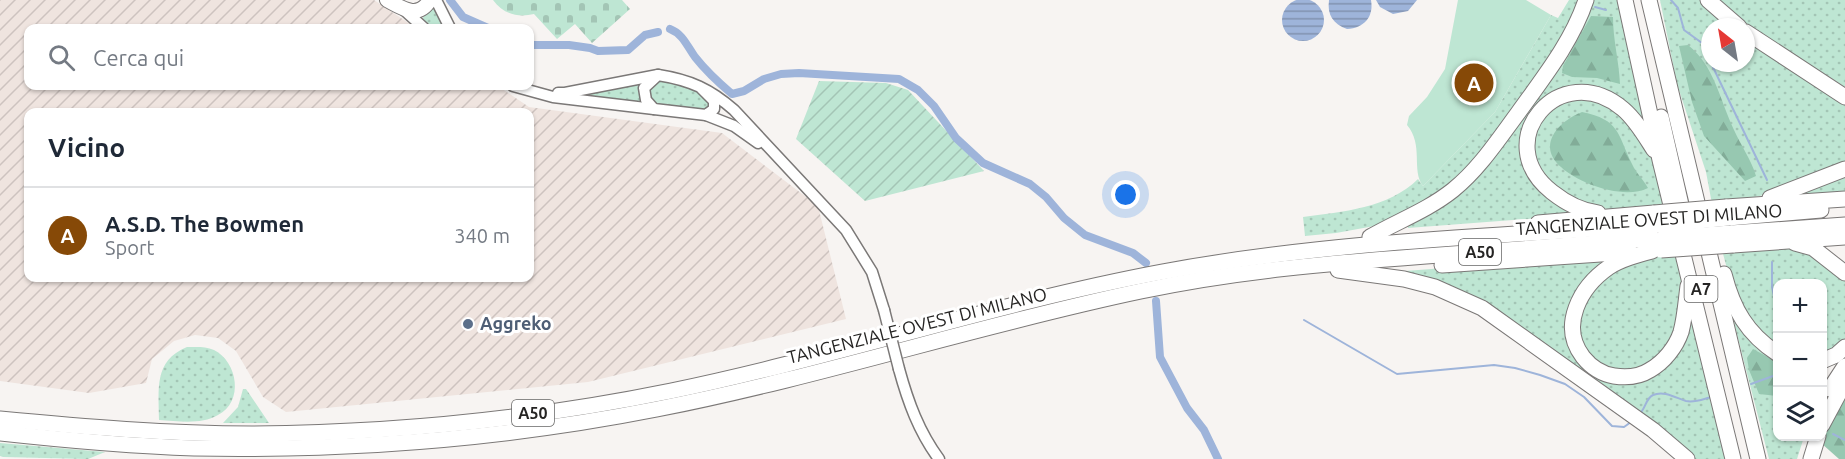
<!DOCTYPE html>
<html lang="it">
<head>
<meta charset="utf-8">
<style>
  body { margin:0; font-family:Ubuntu,sans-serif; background:#f6f6f7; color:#1f2937 }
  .controls { position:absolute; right:18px; bottom:18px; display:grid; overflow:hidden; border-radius:12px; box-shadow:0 2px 4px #0004 }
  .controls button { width:54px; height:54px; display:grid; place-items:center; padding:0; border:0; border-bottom:2px solid #e0e1e3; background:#fff; color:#1f2937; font:30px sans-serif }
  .compass { position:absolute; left:1701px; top:18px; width:54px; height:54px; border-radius:50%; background:#fff; box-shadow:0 2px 4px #0004; rotate:329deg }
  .you { position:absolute; left:1126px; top:195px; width:21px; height:21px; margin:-15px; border:4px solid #fff; border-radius:50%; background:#1a73e8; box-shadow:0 0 0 9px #1a73e833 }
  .badge { display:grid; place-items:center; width:39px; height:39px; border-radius:50%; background:#864907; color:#fff; font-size:20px; font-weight:700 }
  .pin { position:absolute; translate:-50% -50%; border:3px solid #fff; box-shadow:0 2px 6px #0006 }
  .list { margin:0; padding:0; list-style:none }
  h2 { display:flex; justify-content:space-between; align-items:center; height:78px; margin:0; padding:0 24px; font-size:26px }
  h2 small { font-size:20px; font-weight:400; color:#747a83 }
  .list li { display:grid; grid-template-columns:39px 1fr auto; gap:18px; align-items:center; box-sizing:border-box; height:96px; padding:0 24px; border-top:2px solid #e0e1e3 }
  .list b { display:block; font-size:22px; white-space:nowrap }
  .list p { margin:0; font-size:20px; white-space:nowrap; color:#747a83 }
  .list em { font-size:20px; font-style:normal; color:#747a83 }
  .icon { flex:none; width:33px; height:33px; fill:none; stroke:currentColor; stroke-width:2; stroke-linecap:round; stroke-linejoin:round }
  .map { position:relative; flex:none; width:1845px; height:459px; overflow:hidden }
  .search { position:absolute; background:#fff; box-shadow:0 2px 4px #0004; left:24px; top:24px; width:510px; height:66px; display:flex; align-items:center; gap:15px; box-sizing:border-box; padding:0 21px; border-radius:12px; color:#747a83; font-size:22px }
  .panel { position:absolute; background:#fff; box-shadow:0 2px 4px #0004; left:24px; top:108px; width:510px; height:174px; border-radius:12px }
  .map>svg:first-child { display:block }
  .industrial { fill:url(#industrial-furrows); fill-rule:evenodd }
  .grass { fill:url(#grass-dots) }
  .forest { fill:url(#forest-firs) }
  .cemetery { fill:url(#cemetery-stones) }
  .park { fill:#bee6d3 }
  .garden { fill:url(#garden-furrows) }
  .water { fill:url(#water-rules) }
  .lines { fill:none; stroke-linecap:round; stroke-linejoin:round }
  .stream { stroke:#9eb4da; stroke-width:2 }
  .canal { stroke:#9eb4da; stroke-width:8 }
  .minor-casing { stroke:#7b7877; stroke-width:13 }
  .major-casing { stroke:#7b7877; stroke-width:16 }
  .highway-casing { stroke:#7b7877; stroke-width:17 }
  .minor { stroke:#fff; stroke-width:10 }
  .major { stroke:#fff; stroke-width:14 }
  .highway { stroke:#fff; stroke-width:15 }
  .minor-bridge-casing { stroke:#7b7877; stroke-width:13; stroke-linecap:butt }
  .highway-bridge-casing { stroke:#7b7877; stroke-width:17; stroke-linecap:butt }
  .minor-bridge { stroke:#fff; stroke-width:10 }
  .highway-bridge { stroke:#fff; stroke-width:15 }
  .service-dot { fill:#5c6f8a; stroke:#fff; stroke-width:2 }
  .labels { text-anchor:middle; stroke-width:6; stroke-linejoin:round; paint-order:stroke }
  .shield { fill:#fff; stroke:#666665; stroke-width:1.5 }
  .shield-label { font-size:16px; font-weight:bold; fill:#252423 }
  .street-label { font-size:18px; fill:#252423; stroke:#fff }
  .service-label { font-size:18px; font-weight:bold; fill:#4e5e75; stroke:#fff; text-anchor:start }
</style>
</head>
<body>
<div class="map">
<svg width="1845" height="459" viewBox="0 0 1845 459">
  <defs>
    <pattern id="industrial-furrows" width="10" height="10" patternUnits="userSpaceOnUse" patternTransform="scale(1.5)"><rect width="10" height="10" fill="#efe4df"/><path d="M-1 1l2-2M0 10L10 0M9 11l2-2" fill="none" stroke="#cdc3bf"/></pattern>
    <pattern id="grass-dots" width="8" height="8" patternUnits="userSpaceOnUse" patternTransform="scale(1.5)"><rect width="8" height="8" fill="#bee6d3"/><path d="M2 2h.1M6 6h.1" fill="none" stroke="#a3c5b5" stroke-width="1.8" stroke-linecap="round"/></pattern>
    <pattern id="forest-firs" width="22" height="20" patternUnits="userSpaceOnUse" patternTransform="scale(1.5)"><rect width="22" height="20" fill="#97c8b1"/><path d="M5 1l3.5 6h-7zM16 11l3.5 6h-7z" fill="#82ac98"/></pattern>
    <pattern id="cemetery-stones" width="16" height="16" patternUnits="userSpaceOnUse" patternTransform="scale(1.5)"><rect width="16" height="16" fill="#bee6d3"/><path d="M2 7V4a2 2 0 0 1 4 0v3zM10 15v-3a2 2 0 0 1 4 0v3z" fill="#a3c5b5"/></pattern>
    <pattern id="garden-furrows" width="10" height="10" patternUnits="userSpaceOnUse" patternTransform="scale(1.5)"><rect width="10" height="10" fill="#bee6d3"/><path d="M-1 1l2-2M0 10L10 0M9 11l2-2" fill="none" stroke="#a3c5b5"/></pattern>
    <pattern id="water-rules" width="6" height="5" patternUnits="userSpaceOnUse" patternTransform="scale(1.5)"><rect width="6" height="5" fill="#9eb4da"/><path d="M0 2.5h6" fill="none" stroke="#8192b0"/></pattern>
  </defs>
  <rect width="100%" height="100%" fill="#f7f4f2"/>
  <!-- industrial -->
  <path class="industrial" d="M0 0H374L416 28H28V86H498L529 107 722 133 818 206 846 319 588 382 286 412 263 397 236 351 218 338 195 335 174 341 152 359 146 383 89 393 0 381ZM28 112H530V278H28Z"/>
  <!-- grass -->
  <g class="grass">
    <path d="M1569 0H1581L1567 33 1492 141 1446 190 1380 225 1336 233 1305 236 1303 217C1342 212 1389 208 1418 179L1423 186 1495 112 1551 15 1558 18Z"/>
    <polygon points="1591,0 1617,0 1648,129 1616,99 1553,96 1525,159 1580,215 1408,228 1408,223 1444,202"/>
    <polygon points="1660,0 1702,0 1733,27 1710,27 1710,63 1746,63 1746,36 1845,102 1845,164 1760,196 1712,204 1706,172 1677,84"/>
    <polygon points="1716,0 1845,0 1845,87 1737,18"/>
    <polygon points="435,2 446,28 435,28 422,19"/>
    <polygon points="643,79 645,104 576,97 577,94"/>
    <polygon points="663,79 699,91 712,103 706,110 653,105 648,88 653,82"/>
    <polygon points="1571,98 1591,98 1620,113 1650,153 1666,206 1616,211 1585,204 1570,198 1541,174 1532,145 1543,115"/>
    <polygon points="1845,174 1845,194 1785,199"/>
    <polygon points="1757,245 1797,249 1823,260 1845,279 1845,340 1823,355 1822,284 1778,284 1777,349 1754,328 1729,276 1722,250"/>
    <polygon points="1678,252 1685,290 1681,318 1664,353 1639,370 1613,370 1593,360 1579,339 1578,311 1594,285 1623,263"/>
    <polygon points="1614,255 1583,284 1574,352 1638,381 1691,317 1729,459 1692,459 1503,315 1405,274 1405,271"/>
    <polygon points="1731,311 1777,359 1778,436 1804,437 1797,459 1769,459"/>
    <path d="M187 347C196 347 205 346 214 350 238 362 244 402 218 415 201 425 178 421 159 420 159 390 153 361 187 347Z"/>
    <polygon points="243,389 246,389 269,423 223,423 238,407"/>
    <polygon points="0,443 105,452 88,459 3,457 0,456"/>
  </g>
  <!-- forest -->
  <g class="forest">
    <path d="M1591 16 1613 17C1613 40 1619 61 1620 84L1597 78 1572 77 1562 73 1563 66Z"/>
    <path d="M1688 45C1714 65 1720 100 1734 130 1741 146 1751 159 1756 176L1745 181 1704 136 1692 102 1679 46Z"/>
    <path d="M1582 112C1620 120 1617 133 1632 164 1636 173 1643 179 1648 188 1624 200 1579 184 1561 167 1536 145 1559 121 1582 112Z"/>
    <polygon points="1753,349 1777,362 1777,396 1759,394 1749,370 1747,358"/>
    <polygon points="1845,397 1845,459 1839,459 1821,443"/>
  </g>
  <!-- cemetery -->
  <path class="cemetery" d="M493 0H622L630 9 592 43 575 24 557 39 534 14C518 18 503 14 493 0Z"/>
  <!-- park -->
  <path class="park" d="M1458 0H1526L1551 15 1495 112 1423 186C1411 170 1424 145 1407 125L1409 116 1427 97 1445 69Z"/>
  <!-- garden -->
  <polygon class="garden" points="819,81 886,83 908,90 984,171 865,201 796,139"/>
  <!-- water -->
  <g class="water">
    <circle cx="1303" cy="20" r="21"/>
    <path d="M1329 0H1371C1374 17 1364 28 1347 29 1333 24 1327 15 1329 0Z"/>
    <polygon points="1376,0 1417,0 1408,11 1393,14 1380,7"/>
  </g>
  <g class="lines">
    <!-- stream -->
    <g class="stream">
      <polyline points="1671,0 1678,8 1684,30 1702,43 1710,60"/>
      <polyline points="1595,7 1606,10"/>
      <polyline points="1711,63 1767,180"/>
      <polyline points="1772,262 1772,287 1778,315"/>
      <polyline points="1304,320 1397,374 1494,365 1515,368 1540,375 1565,384 1584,397 1612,426 1624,427 1631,422"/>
      <polyline points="1751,384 1773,376 1778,376"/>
      <path d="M1639 414C1646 409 1645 399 1653 395 1664 390 1676 398 1686 401 1695 403 1703 399 1711 397"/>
      <polyline points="1833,434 1845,440"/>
    </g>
    <!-- canal -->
    <g class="canal">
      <polyline points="450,0 463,17 488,28"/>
      <path d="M670 29C683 34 687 46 695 57 706 71 719 83 732 94L744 91 764 79 781 74 799 73 899 79 918 90 934 106 956 138 983 163 1030 184 1046 197 1064 218 1085 235 1133 253 1146 263"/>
      <polyline points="530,45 569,45 590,48 598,51 628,50 645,35 658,32"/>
      <polyline points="1156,301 1160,357 1187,408 1204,430 1218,459"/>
    </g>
    <!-- minor casing -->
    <g class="minor-casing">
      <g id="minor">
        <polyline points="436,0 450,28"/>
        <polyline points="404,10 424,28"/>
        <polyline points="513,86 553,97 654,109"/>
        <path d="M700 87 714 101V109L706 115 654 109 646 100 644 88 658 75C690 80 710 89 734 110L846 230 872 272 884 310"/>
        <polyline points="558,93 565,93 658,75"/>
        <polyline points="706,115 734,126 758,143"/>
        <path d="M899 369C908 402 919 432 939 459"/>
      </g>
    </g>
    <!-- major casing -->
    <g class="major-casing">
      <path id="major" d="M387 0C402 8 418 20 430 0"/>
    </g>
    <!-- highway casing -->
    <g class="highway-casing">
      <g id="highway">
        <polyline points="1625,0 1660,160 1733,459"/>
        <polyline points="1649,0 1758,459"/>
        <polyline points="1708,0 1739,27"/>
        <polyline points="1746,32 1845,97"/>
        <polyline points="1661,117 1681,205"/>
        <polyline points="1770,198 1845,169"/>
        <polyline points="1726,207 1845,199"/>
        <path d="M1598 213C1580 211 1566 203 1552 192 1488 142 1560 56 1623 109 1636 120 1645 136 1654 150"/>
        <polyline points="1728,218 1821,210"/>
        <polyline points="1538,223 1654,213"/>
        <polyline points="1731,233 1845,225"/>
        <path d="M1370 237C1398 221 1428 210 1453 190 1479 169 1498 140 1518 113 1543 78 1572 42 1586 0"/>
        <polyline points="1795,243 1813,248 1845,273"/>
        <polyline points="1733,245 1845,237"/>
        <path d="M1652 251C1637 255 1622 259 1609 267 1580 287 1559 326 1583 357 1591 367 1602 374 1614 376 1627 378 1639 377 1650 370 1664 362 1676 347 1681 332 1685 317 1686 301 1688 286"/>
        <polyline points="1442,265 1630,252"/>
        <polyline points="1338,270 1404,279 1435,287 1482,308 1653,430 1687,459"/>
        <path d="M1724 274C1733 309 1747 334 1778 354"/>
        <polyline points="1822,361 1836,355 1845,347"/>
        <polyline points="1830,389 1845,366"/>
        <path d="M0 419C84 427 168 434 252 434 392 433 534 419 671 391 836 357 996 303 1162 272 1325 242 1492 236 1657 225"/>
        <polyline points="1822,425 1845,382"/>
        <path d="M0 433C64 440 129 446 194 448 349 451 505 439 657 409 820 377 979 325 1141 291 1235 271 1331 263 1426 256 1505 250 1584 244 1663 238"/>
        <polyline points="1811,459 1818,436"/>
      </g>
    </g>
    <!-- minor -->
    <use href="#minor" class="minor"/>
    <!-- major -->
    <use href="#major" class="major"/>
    <!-- highway -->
    <use href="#highway" class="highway"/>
    <!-- minor-bridge casing -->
    <g class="minor-bridge-casing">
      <polyline id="minor-bridge" points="884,310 899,369"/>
    </g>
    <!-- highway-bridge casing -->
    <g class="highway-bridge-casing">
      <g id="highway-bridge">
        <polyline points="1654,213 1726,207"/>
        <polyline points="1657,225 1728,218"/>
        <polyline points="1663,238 1731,233"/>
        <polyline points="1661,250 1733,245"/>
      </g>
    </g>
    <!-- minor-bridge -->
    <use href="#minor-bridge" class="minor-bridge"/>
    <!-- highway-bridge -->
    <use href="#highway-bridge" class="highway-bridge"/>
  </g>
  <!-- markers -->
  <circle class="service-dot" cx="468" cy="324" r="6"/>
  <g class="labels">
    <!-- shield labels -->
    <g class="shield">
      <rect x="1459" y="239" width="42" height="26" rx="4.5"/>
      <rect x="1684.5" y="276" width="33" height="26" rx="4.5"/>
      <rect x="512" y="400" width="42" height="26" rx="4.5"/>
    </g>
    <g class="shield-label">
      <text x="1480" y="258">A50</text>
      <text x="1701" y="295">A7</text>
      <text x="533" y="419">A50</text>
    </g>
    <!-- street labels -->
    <g class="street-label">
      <text transform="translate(1649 220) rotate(-4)" y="6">TANGENZIALE OVEST DI MILANO</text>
      <text transform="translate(917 326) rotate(-14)" y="6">TANGENZIALE OVEST DI MILANO</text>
    </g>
    <!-- service labels -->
    <g class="service-label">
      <text x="480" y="330">Aggreko</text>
    </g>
  </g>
</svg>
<div class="controls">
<button>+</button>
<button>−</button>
<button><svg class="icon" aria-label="layers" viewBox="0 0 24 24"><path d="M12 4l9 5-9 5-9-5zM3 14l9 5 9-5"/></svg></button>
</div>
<svg class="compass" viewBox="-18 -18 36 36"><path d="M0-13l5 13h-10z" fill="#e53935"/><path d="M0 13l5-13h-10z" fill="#747a83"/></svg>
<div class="you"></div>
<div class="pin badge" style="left:1474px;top:83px">A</div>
<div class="search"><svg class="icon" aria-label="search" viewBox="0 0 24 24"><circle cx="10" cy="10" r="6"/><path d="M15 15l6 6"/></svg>Cerca qui</div>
<section class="panel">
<h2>Vicino<small></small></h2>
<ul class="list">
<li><span class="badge">A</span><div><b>A.S.D. The Bowmen</b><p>Sport</p></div><em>340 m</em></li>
</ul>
</section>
</div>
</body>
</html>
